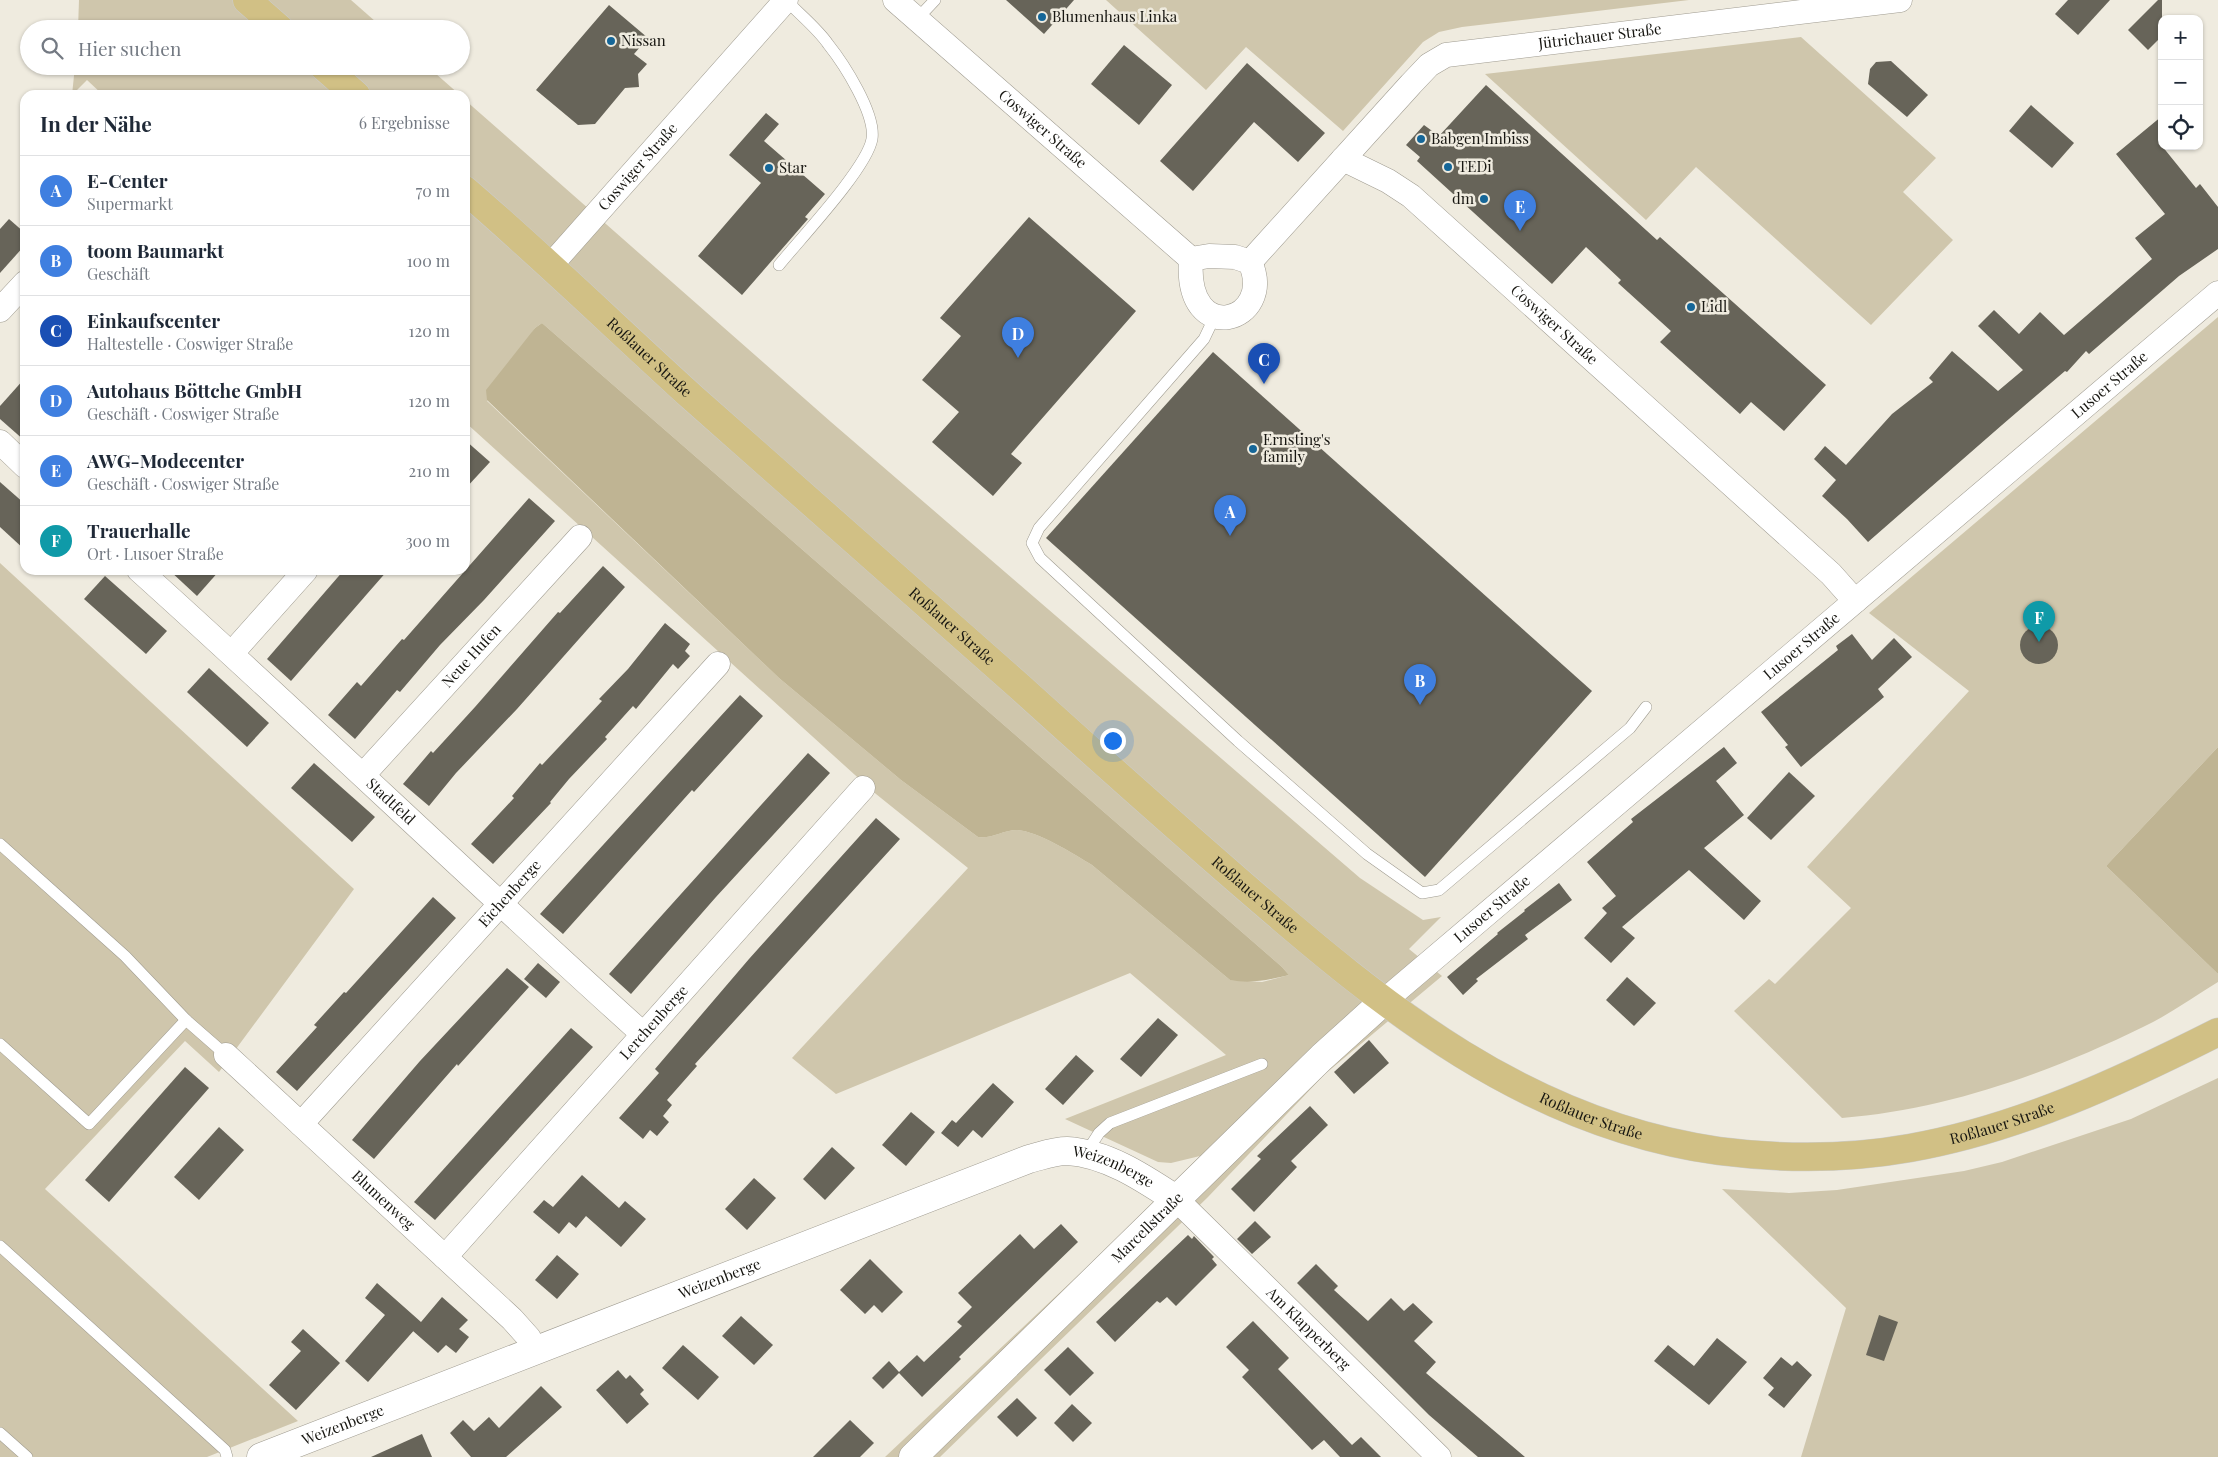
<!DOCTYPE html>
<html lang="de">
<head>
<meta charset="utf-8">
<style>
  body { margin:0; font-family:"Playfair Display",serif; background:#f2f2f3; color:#1f2937 }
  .controls { position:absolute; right:15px; top:15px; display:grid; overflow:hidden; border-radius:10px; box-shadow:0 1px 4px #0004 }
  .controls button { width:45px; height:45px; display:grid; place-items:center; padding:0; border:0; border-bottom:1px solid #e0e1e3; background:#fff; color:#1f2937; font:25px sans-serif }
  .you { position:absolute; left:1112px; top:740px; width:18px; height:18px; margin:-12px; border:4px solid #fff; border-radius:50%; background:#1a73e8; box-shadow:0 0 0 8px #1a73e833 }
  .badge { display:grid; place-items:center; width:32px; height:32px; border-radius:50%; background:#156698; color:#fff; font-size:16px; font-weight:700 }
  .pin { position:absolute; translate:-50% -41px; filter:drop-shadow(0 1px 2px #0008) }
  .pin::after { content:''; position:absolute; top:26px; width:18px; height:15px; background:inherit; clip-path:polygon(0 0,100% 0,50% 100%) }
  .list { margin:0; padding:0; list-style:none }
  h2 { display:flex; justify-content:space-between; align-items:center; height:65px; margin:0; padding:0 20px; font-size:21px }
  h2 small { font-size:16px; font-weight:400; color:#747a83 }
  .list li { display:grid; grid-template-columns:32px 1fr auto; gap:15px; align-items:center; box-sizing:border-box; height:70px; padding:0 20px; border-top:1px solid #e0e1e3 }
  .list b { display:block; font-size:19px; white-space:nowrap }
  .list p { margin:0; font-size:16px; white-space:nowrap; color:#747a83 }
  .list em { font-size:16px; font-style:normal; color:#747a83 }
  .icon { flex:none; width:28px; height:28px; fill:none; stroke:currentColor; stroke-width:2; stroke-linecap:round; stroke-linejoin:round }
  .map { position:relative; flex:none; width:2218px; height:1457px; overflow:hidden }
  .search { position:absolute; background:#fff; box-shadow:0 1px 4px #0004; left:20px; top:20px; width:450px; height:55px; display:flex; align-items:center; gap:12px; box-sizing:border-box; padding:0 18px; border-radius:28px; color:#747a83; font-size:19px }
  .panel { position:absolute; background:#fff; box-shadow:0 1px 4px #0004; left:20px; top:90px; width:450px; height:485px; border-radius:15px }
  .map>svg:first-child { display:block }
  .green { fill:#cfc6ac; fill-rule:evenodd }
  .forest { fill:#bfb493 }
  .building { fill:#676459 }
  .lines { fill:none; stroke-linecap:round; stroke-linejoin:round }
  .service-casing { stroke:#9f9b90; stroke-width:12 }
  .minor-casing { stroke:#9f9b90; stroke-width:25 }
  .tertiary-casing { stroke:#9f9b90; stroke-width:29 }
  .primary-casing { stroke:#cccccb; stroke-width:29 }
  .service { stroke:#fff; stroke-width:11 }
  .minor { stroke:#fff; stroke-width:24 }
  .tertiary { stroke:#fff; stroke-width:28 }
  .primary { stroke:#d1c085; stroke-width:28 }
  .poi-dot { fill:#156698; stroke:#efebdf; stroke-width:2 }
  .labels { text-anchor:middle; stroke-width:5; stroke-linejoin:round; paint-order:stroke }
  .poi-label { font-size:15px; fill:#171611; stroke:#efebdf; text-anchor:start }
  .street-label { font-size:15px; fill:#171611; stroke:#efebdf }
</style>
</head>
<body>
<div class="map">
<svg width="2218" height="1457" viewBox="0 0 2218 1457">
  <rect width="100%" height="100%" fill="#efebdf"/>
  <!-- green -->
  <g class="green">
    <polygon points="79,0 351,0 384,29 78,29"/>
    <polygon points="1106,0 1689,0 1462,27 1439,32 1423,42 1343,131 1246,47 1206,90"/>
    <polygon points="1801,37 1936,158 1903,192 1953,240 1871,325 1696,167 1646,220 1485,74"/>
    <polygon points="75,66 427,66 460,95 103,95 87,80 72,95"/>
    <path d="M465 100 831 422 1360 878 1423 920 1441 917 1409 949 1442 976 1325 1074 1208 1197 940 1457H885L1089 1265 1200 1156 1171 1163 1158 1162 1065 1119 1226 1055 1130 973 836 1094 792 1058 968 868 876 794 465 422ZM542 323 1282 967 1289 975 1262 982 1230 980 1092 865C1074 854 1037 831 1017 830 1003 830 992 839 978 837L901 780 779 678 487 401 535 328Z"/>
    <path d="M2218 317V747L2106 866 2218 974V982C2193 997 2169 1015 2143 1027 2049 1073 1946 1110 1842 1118L1734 1011 1769 979 1775 984 1851 908 1807 867 1969 691 1869 613Z"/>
    <polygon points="0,563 354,889 219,1072 185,1041 45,1189 298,1421 207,1457 0,1457"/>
    <polygon points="2218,1078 2218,1457 1801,1457 1846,1308 1722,1189 1789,1193 1837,1190 1964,1171 2002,1162 2131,1119"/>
  </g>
  <!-- forest -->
  <g class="forest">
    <path d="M542 323 1282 967 1289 975C1268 980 1252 984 1230 980L1092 865C1074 854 1037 831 1017 830 1003 830 992 839 978 837L901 780 779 678 487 400 486 390 535 328Z"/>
    <polygon points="2218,747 2218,974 2106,866"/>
  </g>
  <!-- building -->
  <g class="building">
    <polygon points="1006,0 1074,0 1044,34"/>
    <polygon points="2068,0 2110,0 2078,35 2055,14"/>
    <polygon points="2158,0 2162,0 2162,36 2148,50 2128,30"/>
    <polygon points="609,5 648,38 634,54 647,64 638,74 639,87 625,88 595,124 578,125 536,90"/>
    <polygon points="1124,45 1172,85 1139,125 1091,84"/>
    <polygon points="1891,61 1928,95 1907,117 1868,84 1870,69 1876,62"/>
    <polygon points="1247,63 1325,133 1298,162 1254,122 1193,191 1160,161"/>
    <polygon points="1486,85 1657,240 1660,237 1826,385 1784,431 1751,402 1740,414 1660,342 1671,331 1618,283 1621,280 1586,247 1552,284 1417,161 1420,157 1406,145 1424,125 1439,136"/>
    <polygon points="2031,105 2074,143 2052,168 2009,131"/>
    <polygon points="766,113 779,124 764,141 825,194 805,217 808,219 742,295 698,256 761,183 729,155"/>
    <polygon points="2162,116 2162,146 2196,188 2200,184 2218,207 2218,249 2179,276 2089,354 2086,351 2067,372 2065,371 2002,425 1868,542 1847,519 1822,496 1836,480 1814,459 1825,446 1846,465 1892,414 1933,382 1929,378 1952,351 1998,391 2023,370 1978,326 1994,310 2019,334 2040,312 2064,335 2152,259 2135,238 2165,214 2116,154"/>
    <polygon points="1029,217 1136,311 1011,454 1022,463 993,496 932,442 959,412 922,380 961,336 940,318"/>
    <polygon points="9,219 25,233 25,245 0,273 0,229"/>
    <polygon points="1213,352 1592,691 1425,877 1046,538"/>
    <polygon points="25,378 25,441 0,419 0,406"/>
    <polygon points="465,440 490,462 465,489"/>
    <polygon points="0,482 25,504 25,550 0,527"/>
    <polygon points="529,498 555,521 484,600 440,645 400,692 397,690 355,739 328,715 357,682 361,686 402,639 404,640"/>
    <polygon points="603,566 625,587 517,709 456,773 429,806 403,784 431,751 433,753 475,707 558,612 560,613"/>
    <polygon points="169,570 220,570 197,596"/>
    <polygon points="344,570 388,570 291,681 267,659"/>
    <polygon points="105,576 167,631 146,654 84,599"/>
    <polygon points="665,623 690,644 685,651 690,656 678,669 673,664 636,709 633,706 605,737 607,739 569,779 550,802 551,803 493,864 471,844 514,798 512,796 540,763 542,765 602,701 599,699 628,669"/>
    <circle cx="2039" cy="645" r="19"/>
    <polygon points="1852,634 1872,660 1894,638 1912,657 1878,689 1884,697 1801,767 1785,747 1788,745 1761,712 1812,671 1838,650 1836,646"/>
    <polygon points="209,668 269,723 247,747 187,692"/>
    <polygon points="740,695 763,716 694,792 692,790 563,934 540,914"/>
    <polygon points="1724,747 1737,763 1716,781 1744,815 1704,848 1761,901 1744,920 1689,870 1622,927 1635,938 1611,963 1584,938 1607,913 1602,908 1616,896 1587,862 1633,822 1631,819"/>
    <polygon points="808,753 830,773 716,897 631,994 609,974"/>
    <polygon points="314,763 375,817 352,842 291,788"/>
    <polygon points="1789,772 1815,796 1771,840 1747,818"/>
    <polygon points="876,818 900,839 695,1064 697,1066 667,1100 672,1105 663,1116 669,1122 657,1136 650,1130 643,1139 619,1118 659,1073 655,1069 749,959"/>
    <polygon points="1559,883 1572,900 1525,935 1528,939 1476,979 1478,981 1463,995 1447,977 1498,934 1497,933 1525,911 1524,910"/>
    <polygon points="433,897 456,918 297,1091 276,1072 317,1027 314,1025 344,992 346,993"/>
    <polygon points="538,963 560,982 546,998 524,979"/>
    <polygon points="507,968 529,987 458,1066 457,1064 374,1159 352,1140 420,1061"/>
    <polygon points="1627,977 1656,1003 1634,1026 1606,1000"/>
    <polygon points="1158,1018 1178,1035 1141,1077 1120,1059"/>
    <polygon points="571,1028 593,1047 435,1220 414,1202"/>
    <polygon points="1369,1040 1389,1063 1354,1094 1334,1072"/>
    <polygon points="1076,1055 1094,1071 1063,1105 1045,1089"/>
    <polygon points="185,1067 209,1088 109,1202 85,1180"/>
    <polygon points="993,1083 1014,1102 982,1138 973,1130 958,1147 941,1133 952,1120 956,1123"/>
    <polygon points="1310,1106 1328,1125 1291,1161 1297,1167 1254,1212 1231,1189 1261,1159 1257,1156"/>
    <polygon points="911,1112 935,1132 906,1166 882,1145"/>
    <polygon points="219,1127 244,1150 199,1200 174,1177"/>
    <polygon points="832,1147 855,1168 825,1200 803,1179"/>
    <polygon points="582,1175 619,1208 625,1201 646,1219 621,1247 586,1216 576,1228 569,1222 559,1234 533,1212 544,1200 553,1207"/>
    <polygon points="754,1178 776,1198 747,1230 725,1209"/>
    <polygon points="1255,1221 1271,1237 1252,1254 1237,1239"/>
    <polygon points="1061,1224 1078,1242 959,1357 961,1359 922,1397 899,1373 883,1389 872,1378 889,1361 899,1372 917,1355 924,1362 962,1326 957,1322 972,1307 958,1293 1020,1234 1034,1249"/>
    <polygon points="1188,1235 1192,1239 1194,1236 1214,1257 1212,1259 1217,1265 1176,1306 1167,1297 1160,1303 1157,1301 1115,1342 1096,1322"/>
    <polygon points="557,1255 579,1274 557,1299 535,1280"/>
    <polygon points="870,1259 903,1292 882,1313 874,1305 865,1314 840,1290"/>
    <polygon points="1316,1264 1338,1286 1334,1290 1368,1321 1391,1298 1404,1311 1413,1303 1433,1322 1414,1341 1436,1362 1426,1373 1525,1457 1478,1457 1429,1415 1297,1283"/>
    <polygon points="377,1283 421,1322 442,1297 468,1320 459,1329 469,1337 456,1353 446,1345 438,1353 413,1331 417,1327 368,1382 345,1361 385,1315 365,1298"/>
    <polygon points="1879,1315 1898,1322 1884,1361 1866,1355"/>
    <polygon points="741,1316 773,1345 754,1365 722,1336"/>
    <polygon points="1253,1321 1289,1358 1278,1369 1352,1445 1361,1437 1381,1457 1340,1457 1324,1440 1312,1450 1242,1377 1249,1370 1226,1347"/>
    <polygon points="303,1329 340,1363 296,1410 269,1385 301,1351 291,1342"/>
    <polygon points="1717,1338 1747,1362 1709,1405 1654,1361 1668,1345 1694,1366"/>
    <polygon points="683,1345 719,1377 698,1400 662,1368"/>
    <polygon points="1068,1347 1094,1373 1070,1396 1044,1370"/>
    <polygon points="1781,1357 1792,1366 1797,1361 1812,1375 1784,1408 1768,1395 1774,1388 1763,1378"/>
    <polygon points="618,1370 626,1379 630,1375 644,1390 640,1394 649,1404 627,1424 596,1390"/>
    <polygon points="541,1386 562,1407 506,1457 471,1457 450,1433 463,1420 474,1431 489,1417 499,1428"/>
    <polygon points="1017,1398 1037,1418 1017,1437 997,1417"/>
    <polygon points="1072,1404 1092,1423 1073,1442 1054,1423"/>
    <polygon points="850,1420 874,1443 860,1457 813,1457"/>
    <polygon points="422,1434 432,1457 371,1457"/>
  </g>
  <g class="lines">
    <!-- service casing -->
    <g class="service-casing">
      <g id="service">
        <polyline points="917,19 935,0"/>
        <path d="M779 265C800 239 867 168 872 139 876 114 844 64 828 44 817 28 799 14 786 0"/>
        <polyline points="1215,316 1204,339 1039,528 1032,543 1040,558 1238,741 1367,854 1422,893 1439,890 1630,728 1646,707"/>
        <polyline points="0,844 125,956 186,1020 226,1055"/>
        <polyline points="0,1044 89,1124 186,1020"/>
        <polyline points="1086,1153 1099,1133 1110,1123 1262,1064"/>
        <polyline points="0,1246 225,1450 227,1457"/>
        <polyline points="0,1433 27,1457"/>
      </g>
    </g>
    <!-- minor casing -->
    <g class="minor-casing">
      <g id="minor">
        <path id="s1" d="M895 0 1191 259"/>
        <path id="s2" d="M1343 159 1388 181 1411 196 1831 574 1855 601"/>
        <path d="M1209 256 1235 257 1250 262C1277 322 1184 350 1191 259Z"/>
        <path id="s3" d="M1250 262 1411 84 1429 65 1446 55 1900 0"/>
        <path id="s4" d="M551 265 786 0"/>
        <polyline points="0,310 25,283"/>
        <polyline points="0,442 25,466"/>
        <path id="s5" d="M139 570C309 723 473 881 643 1034"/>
        <polyline points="232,653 306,570"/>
        <path id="s6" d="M363 775 580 537"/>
        <path id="s7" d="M1384 1001 2218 293"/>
        <path id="s8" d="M226 1055 512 1319 529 1338 533 1351"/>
        <path id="s9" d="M301 1124 718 664"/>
        <path id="s10" d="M1177 1200 1439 1457"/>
        <path id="s11" d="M445 1257 863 788"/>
      </g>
    </g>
    <!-- tertiary casing -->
    <g class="tertiary-casing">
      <g id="tertiary">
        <path id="s12" d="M261 1457 1029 1159C1041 1156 1054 1151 1067 1151 1107 1153 1145 1179 1177 1200"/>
        <path id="s13" d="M913 1457 1322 1057 1384 1001"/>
      </g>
    </g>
    <!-- primary casing -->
    <g class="primary-casing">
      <g id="primary">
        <polyline points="247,0 280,29"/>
        <polyline points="323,66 356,95"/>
        <path id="s14" d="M465 190C543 257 617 329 693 398 802 495 911 590 1020 687 1094 754 1168 820 1243 885 1385 1008 1526 1124 1719 1151 1781 1159 1848 1159 1910 1148 2018 1129 2121 1081 2218 1032"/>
      </g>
    </g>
    <!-- service -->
    <use href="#service" class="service"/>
    <!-- minor -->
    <use href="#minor" class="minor"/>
    <!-- tertiary -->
    <use href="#tertiary" class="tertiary"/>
    <!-- primary -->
    <use href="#primary" class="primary"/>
  </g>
  <!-- markers -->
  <g class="poi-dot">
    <circle cx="1042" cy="17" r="5"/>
    <circle cx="611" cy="41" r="5"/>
    <circle cx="1421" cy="139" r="5"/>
    <circle cx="1448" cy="167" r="5"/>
    <circle cx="769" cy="168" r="5"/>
    <circle cx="1484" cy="199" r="5"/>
    <circle cx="1691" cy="307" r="5"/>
    <circle cx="1253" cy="449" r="5"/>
  </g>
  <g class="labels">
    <!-- poi labels -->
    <g class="poi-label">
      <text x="1052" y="22">Blumenhaus Linka</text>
      <text x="621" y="46">Nissan</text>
      <text x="1431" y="144">Babgen Imbiss</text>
      <text x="1458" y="172">TEDi</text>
      <text x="779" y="173">Star</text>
      <text x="1474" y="204" text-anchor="end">dm</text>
      <text x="1701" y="312">Lidl</text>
      <text x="1263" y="445">Ernsting's<tspan x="1263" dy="17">family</tspan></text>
    </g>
    <!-- street labels -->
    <g class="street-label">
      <text dy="5" stroke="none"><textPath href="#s3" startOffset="441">Jütrichauer Straße</textPath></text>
      <text dy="5" stroke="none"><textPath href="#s1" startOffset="196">Coswiger Straße</textPath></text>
      <text dy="5" stroke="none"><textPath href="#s4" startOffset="131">Coswiger Straße</textPath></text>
      <text dy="5" stroke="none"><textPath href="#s2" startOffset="270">Coswiger Straße</textPath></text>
      <text dy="5" stroke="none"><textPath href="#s14" startOffset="249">Roßlauer Straße</textPath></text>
      <text dy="5" stroke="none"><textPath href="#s7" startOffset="952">Lusoer Straße</textPath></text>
      <text dy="5" stroke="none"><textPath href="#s14" startOffset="654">Roßlauer Straße</textPath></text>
      <text dy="5" stroke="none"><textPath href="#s7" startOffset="548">Lusoer Straße</textPath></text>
      <text dy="5" stroke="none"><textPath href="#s6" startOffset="161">Neue Hufen</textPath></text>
      <text dy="5" stroke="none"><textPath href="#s5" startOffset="342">Stadtfeld</textPath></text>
      <text dy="5" stroke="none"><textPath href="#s9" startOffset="311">Eichenberge</textPath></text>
      <text dy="5" stroke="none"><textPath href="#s14" startOffset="1059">Roßlauer Straße</textPath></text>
      <text dy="5" stroke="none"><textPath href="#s7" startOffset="142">Lusoer Straße</textPath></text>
      <text dy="5" stroke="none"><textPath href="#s11" startOffset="314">Lerchenberge</textPath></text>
      <text dy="5" stroke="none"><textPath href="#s14" startOffset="1464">Roßlauer Straße</textPath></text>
      <text dy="5" stroke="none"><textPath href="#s14" startOffset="1884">Roßlauer Straße</textPath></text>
      <text dy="5" stroke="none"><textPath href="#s12" startOffset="912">Weizenberge</textPath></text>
      <text dy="5" stroke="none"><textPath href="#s8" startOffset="214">Blumenweg</textPath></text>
      <text dy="5" stroke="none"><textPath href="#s13" startOffset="328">Marcellstraße</textPath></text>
      <text dy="5" stroke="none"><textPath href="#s12" startOffset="492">Weizenberge</textPath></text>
      <text dy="5" stroke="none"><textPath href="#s10" startOffset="184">Am Klapperberg</textPath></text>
      <text dy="5" stroke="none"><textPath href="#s12" startOffset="88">Weizenberge</textPath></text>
    </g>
  </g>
</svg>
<div class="controls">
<button>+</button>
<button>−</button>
<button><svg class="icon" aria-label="locate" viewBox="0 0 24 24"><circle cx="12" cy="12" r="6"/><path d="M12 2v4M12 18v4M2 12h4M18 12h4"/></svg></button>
</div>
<div class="you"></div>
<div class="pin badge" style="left:1230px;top:536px;background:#3f7fe0">A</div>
<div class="pin badge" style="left:1420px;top:705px;background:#3f7fe0">B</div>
<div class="pin badge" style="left:1264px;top:384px;background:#1a4fb4">C</div>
<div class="pin badge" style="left:1018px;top:358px;background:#3f7fe0">D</div>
<div class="pin badge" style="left:1520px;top:231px;background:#3f7fe0">E</div>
<div class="pin badge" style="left:2039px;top:642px;background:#0f9aa8">F</div>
<div class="search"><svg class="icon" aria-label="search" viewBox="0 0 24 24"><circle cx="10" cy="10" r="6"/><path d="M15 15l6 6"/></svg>Hier suchen</div>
<section class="panel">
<h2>In der Nähe<small>6 Ergebnisse</small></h2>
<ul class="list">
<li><span class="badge" style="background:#3f7fe0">A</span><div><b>E-Center</b><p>Supermarkt</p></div><em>70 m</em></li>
<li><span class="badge" style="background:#3f7fe0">B</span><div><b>toom Baumarkt</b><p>Geschäft</p></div><em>100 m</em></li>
<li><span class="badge" style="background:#1a4fb4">C</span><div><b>Einkaufscenter</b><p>Haltestelle · Coswiger Straße</p></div><em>120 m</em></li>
<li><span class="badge" style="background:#3f7fe0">D</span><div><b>Autohaus Böttche GmbH</b><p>Geschäft · Coswiger Straße</p></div><em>120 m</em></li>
<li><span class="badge" style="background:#3f7fe0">E</span><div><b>AWG-Modecenter</b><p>Geschäft · Coswiger Straße</p></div><em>210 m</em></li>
<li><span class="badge" style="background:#0f9aa8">F</span><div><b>Trauerhalle</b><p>Ort · Lusoer Straße</p></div><em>300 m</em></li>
</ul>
</section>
</div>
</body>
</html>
